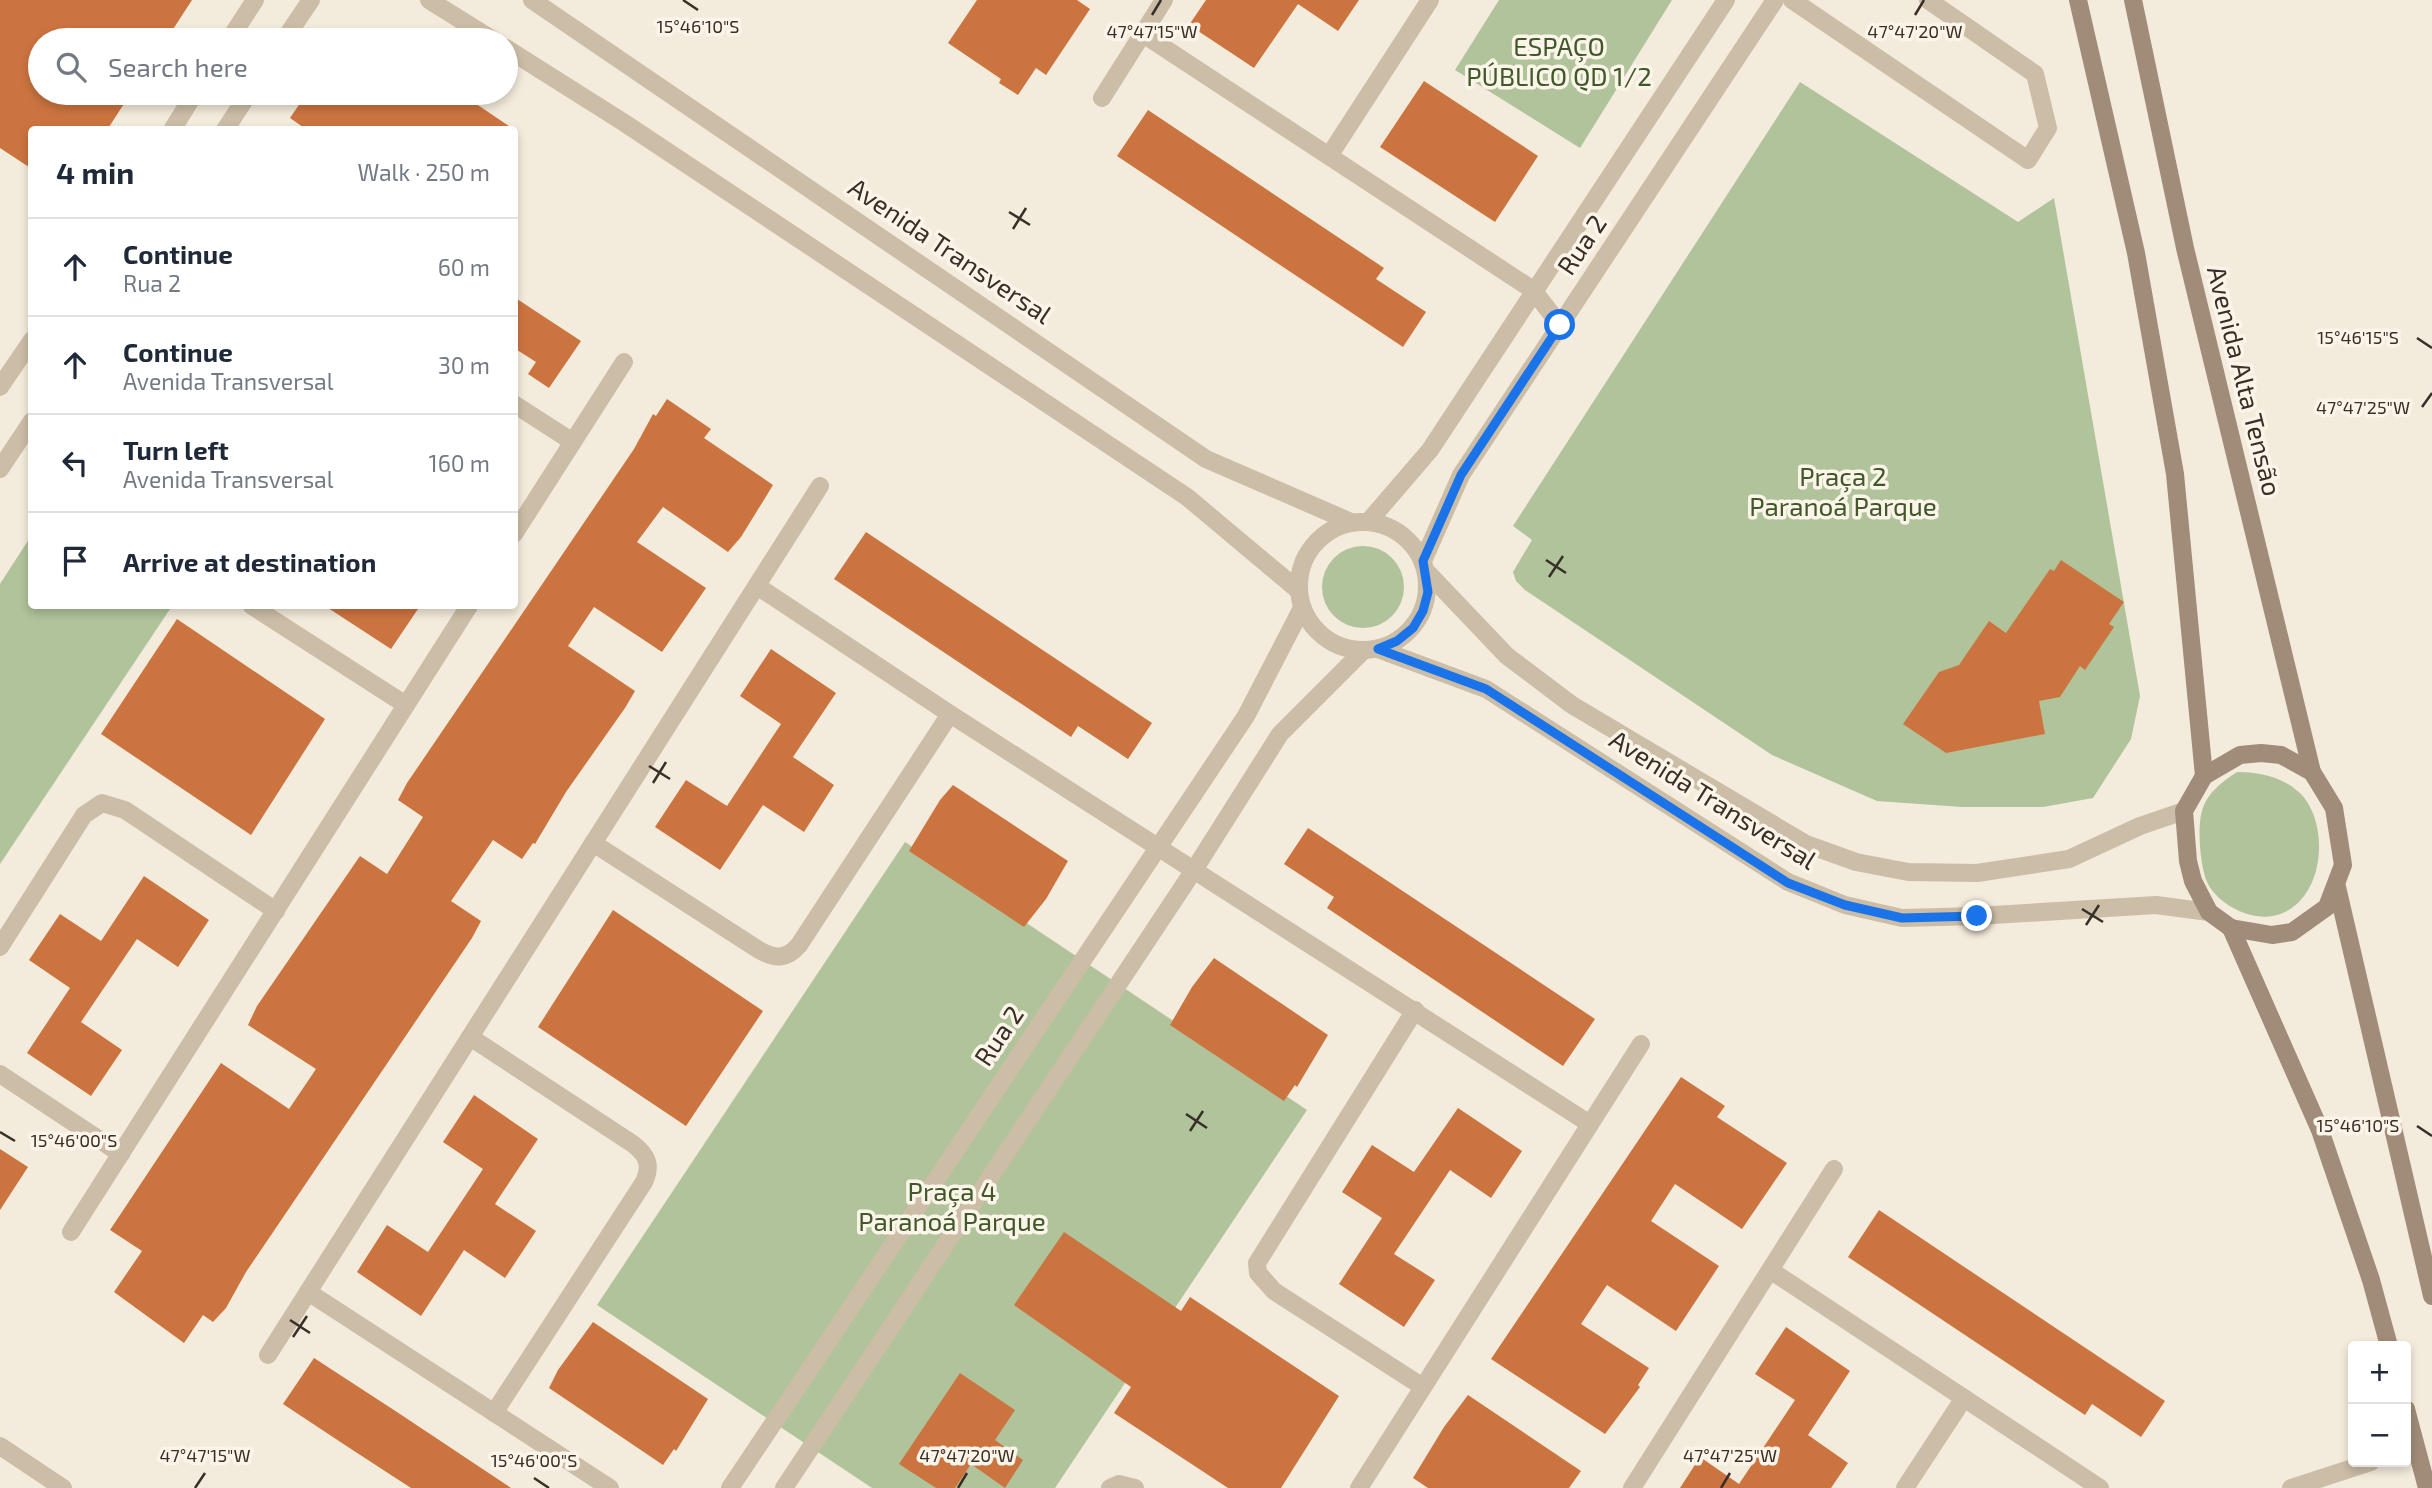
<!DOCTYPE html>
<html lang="en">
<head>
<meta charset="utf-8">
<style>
  body { margin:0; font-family:"Exo 2",sans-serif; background:#f2f2f3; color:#1f2937 }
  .controls { position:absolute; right:21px; bottom:21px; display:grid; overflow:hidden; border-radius:7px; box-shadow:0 4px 10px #0003 }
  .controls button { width:63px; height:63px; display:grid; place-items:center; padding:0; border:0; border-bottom:2px solid #e0e1e3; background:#fff; color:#1f2937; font:35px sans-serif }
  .stop { position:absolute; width:21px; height:21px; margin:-16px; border:5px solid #1a73e8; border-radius:50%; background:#fff }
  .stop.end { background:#1a73e8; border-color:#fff; box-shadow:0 2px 7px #0008 }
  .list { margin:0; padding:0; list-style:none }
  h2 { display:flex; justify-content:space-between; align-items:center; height:91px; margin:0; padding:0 28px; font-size:30px }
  h2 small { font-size:23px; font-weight:400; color:#747a83 }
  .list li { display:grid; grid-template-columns:46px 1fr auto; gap:21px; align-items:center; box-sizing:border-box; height:98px; padding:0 28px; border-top:2px solid #e0e1e3 }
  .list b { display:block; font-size:26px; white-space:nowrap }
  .list p { margin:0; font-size:23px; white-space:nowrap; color:#747a83 }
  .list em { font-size:23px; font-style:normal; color:#747a83 }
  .icon { flex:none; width:38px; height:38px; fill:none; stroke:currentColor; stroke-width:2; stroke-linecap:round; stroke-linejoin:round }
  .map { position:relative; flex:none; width:2432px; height:1488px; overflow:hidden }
  .search { position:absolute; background:#fff; box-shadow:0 4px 10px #0003; left:28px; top:28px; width:490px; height:77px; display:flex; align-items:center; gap:18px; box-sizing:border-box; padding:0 24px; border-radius:38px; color:#747a83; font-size:26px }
  .panel { position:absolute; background:#fff; box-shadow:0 4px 10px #0003; left:28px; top:126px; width:490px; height:483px; border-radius:7px }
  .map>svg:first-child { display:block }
  .green { fill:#b0c39a }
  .building { fill:#cc7440 }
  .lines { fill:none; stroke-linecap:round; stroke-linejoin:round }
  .street { stroke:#ccbda7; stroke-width:18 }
  .secondary { stroke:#a08c78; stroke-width:18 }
  .route { stroke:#1a73e8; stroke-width:9 }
  .ticks { fill:none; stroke:#382f28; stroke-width:2.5 }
  .labels { text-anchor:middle; stroke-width:7; stroke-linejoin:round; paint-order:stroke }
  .park-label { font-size:26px; fill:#41582a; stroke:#fbf4e8 }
  .street-label { font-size:26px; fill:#382f28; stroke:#fbf4e8 }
  .ticks-label { font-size:18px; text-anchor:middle; fill:#382f28; stroke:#fbf4e8; stroke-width:7; stroke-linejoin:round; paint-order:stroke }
</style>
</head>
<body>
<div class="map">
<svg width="2432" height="1488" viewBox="0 0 2432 1488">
  <rect width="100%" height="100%" fill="#f3ebdb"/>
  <!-- green -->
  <g class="green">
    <polygon points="1499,0 1672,0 1580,148 1455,70"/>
    <polygon points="1800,82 2018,222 2054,198 2140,696 2131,739 2093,798 2043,807 1962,807 1877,801 1772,755 1525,590 1516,581 1513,572 1532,540 1513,526"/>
    <polygon points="31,536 32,606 172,606 0,864 0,584"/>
    <circle cx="1363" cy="587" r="41"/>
    <path d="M2237 772C2259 772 2284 777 2301 794 2331 826 2324 902 2277 915 2253 922 2220 906 2208 884 2200 869 2197 827 2202 811 2207 793 2223 781 2237 772Z"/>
    <polygon points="905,842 1307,1110 1055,1488 872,1488 597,1305"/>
  </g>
  <!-- building -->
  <g class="building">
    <polygon points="0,0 192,0 166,40 40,40 40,93 131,93 107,130 32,130 32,169 0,148"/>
    <polygon points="977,0 1077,0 1090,9 1046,75 1036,68 1018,95 999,83 1001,79 948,43"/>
    <polygon points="1206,0 1359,0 1338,31 1298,4 1254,68 1189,25"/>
    <polygon points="1424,81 1538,156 1495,222 1380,147"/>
    <polygon points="307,93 460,93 515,130 307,130 290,118"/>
    <polygon points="1148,110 1384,268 1376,279 1426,312 1403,347 1117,156"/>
    <polygon points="514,297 581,341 549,388 528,374 536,362 514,348"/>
    <polygon points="667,399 711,429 704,438 773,485 741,537 728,552 663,507 637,542 706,588 662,652 594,607 568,646 635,691 625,708 566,792 535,844 533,843 522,859 493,840 451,901 481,921 472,938 246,1272 226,1308 213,1322 203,1315 184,1343 114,1292 142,1251 110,1230 221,1063 289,1109 316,1069 248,1025 257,1006 360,856 387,874 423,817 398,800 407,783 634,449 653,414 656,416"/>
    <polygon points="866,532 1152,723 1128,759 1078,726 1071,737 834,579"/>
    <polygon points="2061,560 2124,602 2109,624 2114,627 2085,670 2080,666 2060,697 2039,701 2045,734 1946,753 1903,724 1939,672 1959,665 1989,621 2006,633 2050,569 2054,571"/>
    <polygon points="325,606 420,606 391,649"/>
    <polygon points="177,619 325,719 251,835 101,734"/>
    <polygon points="771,649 836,693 793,757 834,785 804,832 763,805 720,870 655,827 686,780 727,806 781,724 740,696"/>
    <polygon points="953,785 1068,861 1046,899 1024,927 909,851 940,800"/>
    <polygon points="1308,828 1595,1019 1563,1066 1327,908 1334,897 1284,864"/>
    <polygon points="144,876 209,920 178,967 137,939 81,1022 122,1050 91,1096 27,1053 70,988 29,960 60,914 101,941"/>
    <polygon points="613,910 763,1011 686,1126 538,1027"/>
    <polygon points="1214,958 1328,1035 1297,1087 1295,1085 1284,1101 1170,1025 1192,987"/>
    <polygon points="1681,1077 1725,1106 1717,1117 1787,1163 1742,1229 1675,1184 1651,1221 1719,1266 1676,1331 1607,1285 1581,1324 1649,1368 1638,1385 1640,1387 1605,1434 1491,1359"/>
    <polygon points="474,1095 538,1139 495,1204 536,1231 505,1278 464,1250 421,1316 357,1272 387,1225 428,1252 483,1169 443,1142"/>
    <polygon points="1458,1108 1522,1151 1491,1198 1450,1170 1394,1254 1435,1280 1404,1327 1339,1284 1382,1218 1342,1192 1372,1145 1414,1172"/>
    <polygon points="0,1149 28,1167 0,1210"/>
    <polygon points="1879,1210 2165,1401 2141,1437 2092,1404 2085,1415 1848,1257"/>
    <polygon points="1064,1232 1181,1311 1190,1297 1339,1396 1281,1488 1228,1488 1114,1413 1131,1387 1014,1305"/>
    <polygon points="593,1322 708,1399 676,1451 674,1449 663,1465 549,1388 558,1370"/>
    <polygon points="1786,1327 1850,1371 1808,1435 1848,1463 1831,1488 1680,1488 1700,1457 1739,1484 1795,1400 1755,1374"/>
    <polygon points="314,1358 400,1414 511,1488 411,1488 348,1447 283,1404"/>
    <polygon points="960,1373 1015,1410 995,1440 1023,1460 1005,1488 971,1464 955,1488 936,1488 899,1464"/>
    <polygon points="1468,1395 1581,1471 1569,1488 1428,1488 1413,1478 1444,1427"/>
  </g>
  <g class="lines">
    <!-- street -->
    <g class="street">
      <polyline points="429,0 493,40"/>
      <polyline points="532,0 1206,459 1351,522"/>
      <polyline points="1792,0 2028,160 2048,128 2035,74 1928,0"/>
      <polyline points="1143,34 1533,290 1560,325"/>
      <polyline points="229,40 255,0"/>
      <polyline points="284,40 311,0"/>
      <polyline points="506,48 623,122 1187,497 1298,590"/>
      <polyline points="1102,98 1164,0"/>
      <polyline points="172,130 195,93"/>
      <polyline points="225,130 249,93"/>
      <polyline points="1329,156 1430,0"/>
      <polyline points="0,387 32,340"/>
      <polyline points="514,404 573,442"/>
      <polyline points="0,469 32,421"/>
      <polyline points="1369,521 1430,450 1726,0"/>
      <circle cx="1363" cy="586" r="64"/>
      <polyline points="514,534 624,362"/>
      <polyline points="1423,561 1461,475 1775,0"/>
      <polyline points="1426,571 1507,656 1572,705 1806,844 1856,862 1908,872 1977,873 2069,859 2140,826 2184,811"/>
      <polyline points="757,586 950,714 1590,1124"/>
      <polyline points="252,606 406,705"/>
      <polyline points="1378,649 1486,689 1788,882 1845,905 1902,918 1977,916 2156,905 2209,912"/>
      <path d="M593 843 759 950C775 959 786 960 799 945L950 714"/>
      <polyline points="0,947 84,815 102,803 125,810 276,911"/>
      <polyline points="1415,1010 1257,1263 1258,1273 1274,1291 1423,1387"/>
      <path d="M470 1037 633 1144C647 1155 652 1165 644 1182L494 1413"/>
      <polyline points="0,1074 121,1154"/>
      <polyline points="71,1232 469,606"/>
      <polyline points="1770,1270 2100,1488"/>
      <polyline points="308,1292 610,1488"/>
      <polyline points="268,1355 820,486"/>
      <polyline points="0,1446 63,1488"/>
      <polyline points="730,1488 1246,716 1302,608"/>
      <polyline points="784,1488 1194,870 1280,734 1364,650"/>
      <polyline points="1110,1488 1119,1484 1135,1488"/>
      <polyline points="1359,1488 1641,1044"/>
      <polyline points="1632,1488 1834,1169"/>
      <polyline points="1905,1488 1964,1398"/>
      <polyline points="2291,1488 2371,1462"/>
    </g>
    <!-- secondary -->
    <g class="secondary">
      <polyline points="2078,0 2136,253 2175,474 2204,776"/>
      <polyline points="2133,0 2185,248 2312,772"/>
      <polygon points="2261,753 2281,755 2312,772 2334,808 2343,865 2327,907 2292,932 2272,935 2231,928 2209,912 2193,881 2188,861 2184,811 2204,776 2240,755"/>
      <polyline points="2337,887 2432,1296"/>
      <polyline points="2231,928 2320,1130 2371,1280 2389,1346"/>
      <polyline points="2406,1409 2427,1488"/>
    </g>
  </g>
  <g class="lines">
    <!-- route -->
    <polyline class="route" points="1560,325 1461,475 1423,561 1428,592 1423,611 1413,628 1397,641 1378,649 1486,689 1788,883 1845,905 1902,918 1977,916"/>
  </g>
  <!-- ticks -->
  <path class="ticks" d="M683 0 698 10M1152 15 1161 0M1915 15 1924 0M1009 212 1030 225M1013 229 1026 208M2417 338 2432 348M2422 407 2432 393M1546 560 1566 573M1549 577 1563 556M649 766 670 779M653 783 666 762M2082 909 2103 922M2086 925 2099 905M1186 1114 1207 1128M2417 1126 2432 1136M1190 1131 1203 1111M0 1132 15 1141M290 1320 310 1333M293 1337 307 1316M534 1478 549 1488M195 1488 205 1473M958 1488 967 1473M1721 1488 1730 1473"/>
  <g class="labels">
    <!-- park labels -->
    <g class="park-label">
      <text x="1559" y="56">ESPAÇO<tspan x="1559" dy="30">PÚBLICO QD 1/2</tspan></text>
      <text x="1843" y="486">Praça 2<tspan x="1843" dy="30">Paranoá Parque</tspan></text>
      <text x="952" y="1201">Praça 4<tspan x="952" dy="30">Paranoá Parque</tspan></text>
    </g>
    <!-- street labels -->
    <g class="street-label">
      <text transform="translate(1582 245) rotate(-56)" y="9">Rua 2</text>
      <text transform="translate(950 251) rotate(34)" y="9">Avenida Transversal</text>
      <text transform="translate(2244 381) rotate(76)" y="9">Avenida Alta Tensão</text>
      <text transform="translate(1713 800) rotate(32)" y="9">Avenida Transversal</text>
      <text transform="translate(999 1036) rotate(-56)" y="9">Rua 2</text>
    </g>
  </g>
  <g class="ticks-label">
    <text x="698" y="33">15°46'10"S</text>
    <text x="1152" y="38">47°47'15"W</text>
    <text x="1915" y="38">47°47'20"W</text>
    <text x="2358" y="344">15°46'15"S</text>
    <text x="2363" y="414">47°47'25"W</text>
    <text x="2358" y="1132">15°46'10"S</text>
    <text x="74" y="1147">15°46'00"S</text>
    <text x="205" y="1462">47°47'15"W</text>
    <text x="967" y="1462">47°47'20"W</text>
    <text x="1730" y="1462">47°47'25"W</text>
    <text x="534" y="1467">15°46'00"S</text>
  </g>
</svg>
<div class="controls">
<button>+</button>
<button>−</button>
</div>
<div class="stop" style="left:1560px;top:325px"></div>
<div class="stop end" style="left:1977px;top:916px"></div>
<div class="search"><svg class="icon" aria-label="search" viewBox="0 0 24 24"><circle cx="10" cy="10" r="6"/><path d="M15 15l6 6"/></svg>Search here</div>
<section class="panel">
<h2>4 min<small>Walk · 250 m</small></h2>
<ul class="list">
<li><svg class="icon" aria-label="ahead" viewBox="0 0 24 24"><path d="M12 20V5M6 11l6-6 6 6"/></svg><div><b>Continue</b><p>Rua 2</p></div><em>60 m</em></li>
<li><svg class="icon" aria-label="ahead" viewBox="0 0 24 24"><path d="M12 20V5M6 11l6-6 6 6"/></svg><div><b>Continue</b><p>Avenida Transversal</p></div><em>30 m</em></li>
<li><svg class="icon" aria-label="left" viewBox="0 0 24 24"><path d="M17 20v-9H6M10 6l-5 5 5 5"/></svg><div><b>Turn left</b><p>Avenida Transversal</p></div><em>160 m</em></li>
<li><svg class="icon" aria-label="arrive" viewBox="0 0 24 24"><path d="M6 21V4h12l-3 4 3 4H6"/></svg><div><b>Arrive at destination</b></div></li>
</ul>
</section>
</div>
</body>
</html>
